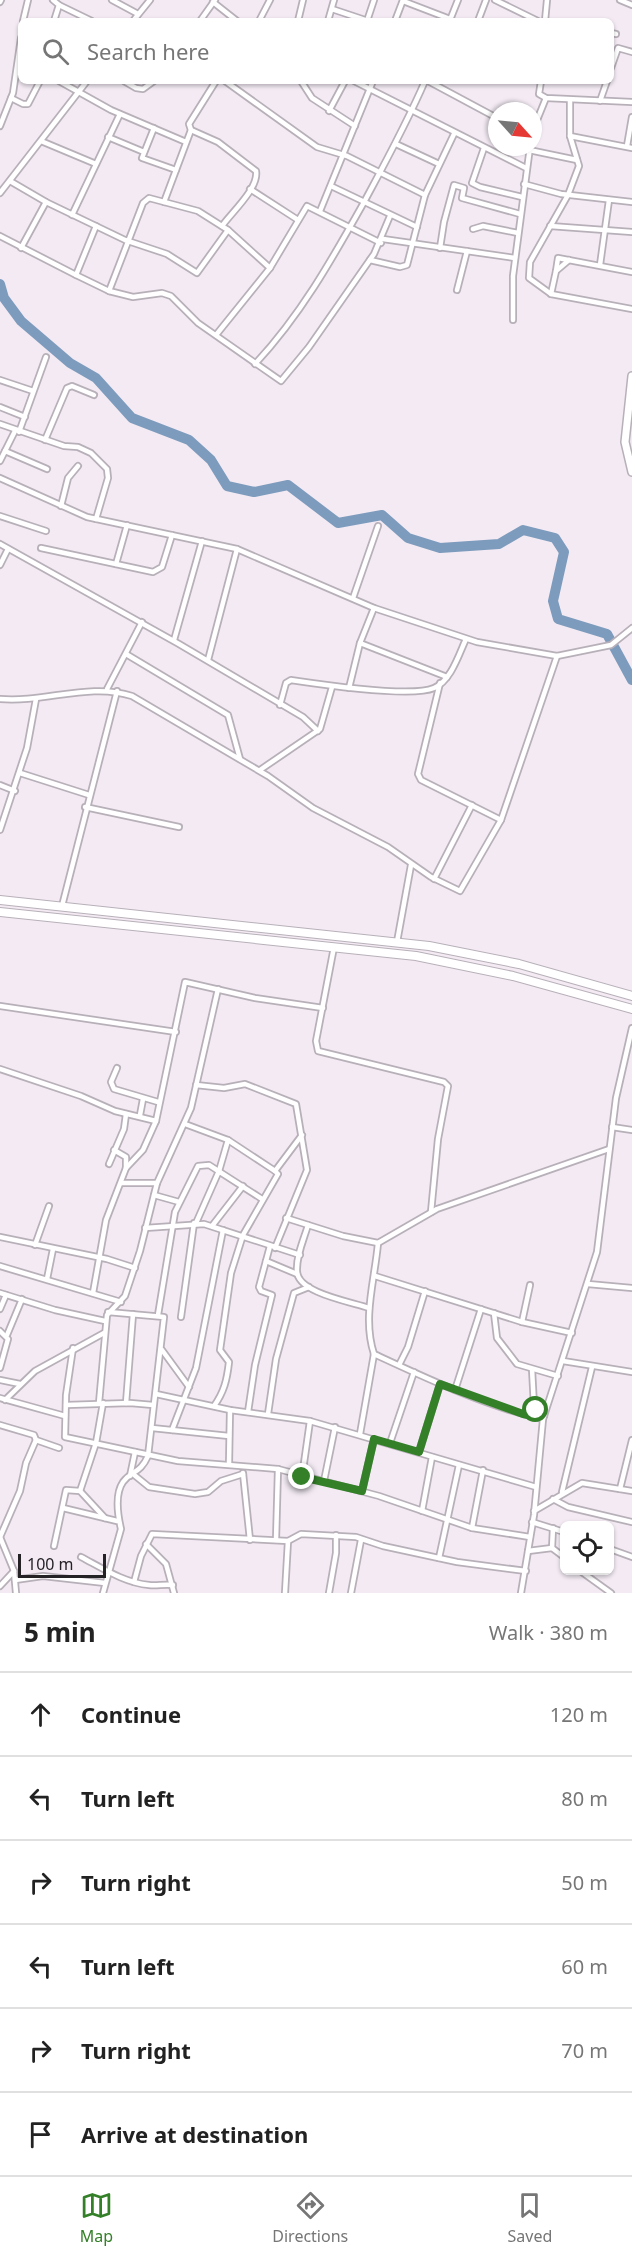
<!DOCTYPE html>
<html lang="en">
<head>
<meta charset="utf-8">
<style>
  body { margin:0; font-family:"Noto Sans",sans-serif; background:#f2f2f2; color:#222 }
  .controls { position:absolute; right:18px; bottom:18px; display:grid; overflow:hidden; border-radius:9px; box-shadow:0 2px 4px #0004 }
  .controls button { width:54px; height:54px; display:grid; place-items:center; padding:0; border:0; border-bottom:2px solid #e0e0e0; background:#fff; color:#222; font:30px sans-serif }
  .compass { position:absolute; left:488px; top:102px; width:54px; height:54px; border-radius:50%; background:#fff; box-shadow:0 2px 4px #0004; rotate:117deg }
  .scale { position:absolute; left:18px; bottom:15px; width:88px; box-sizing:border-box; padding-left:6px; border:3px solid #252226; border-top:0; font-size:16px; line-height:21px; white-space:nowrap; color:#252226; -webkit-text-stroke:4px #f3eaf4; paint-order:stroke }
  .stop { position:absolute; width:18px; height:18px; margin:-14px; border:4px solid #348029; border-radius:50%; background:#fff }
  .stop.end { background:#348029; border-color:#fff; box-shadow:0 2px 6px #0008 }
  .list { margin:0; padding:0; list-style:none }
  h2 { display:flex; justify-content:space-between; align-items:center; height:78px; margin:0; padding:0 24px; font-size:26px }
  h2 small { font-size:20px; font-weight:400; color:#767676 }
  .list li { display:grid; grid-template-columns:39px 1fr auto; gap:18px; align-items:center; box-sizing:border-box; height:84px; padding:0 24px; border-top:2px solid #e0e0e0 }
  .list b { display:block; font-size:22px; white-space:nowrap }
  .list em { font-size:20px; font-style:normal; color:#767676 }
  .icon { flex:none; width:33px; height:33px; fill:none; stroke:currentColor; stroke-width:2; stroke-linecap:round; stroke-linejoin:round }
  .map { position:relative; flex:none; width:632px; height:1593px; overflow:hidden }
  .search { position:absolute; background:#fff; box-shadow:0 2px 4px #0004; left:18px; right:18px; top:18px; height:66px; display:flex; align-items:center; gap:15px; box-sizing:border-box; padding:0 21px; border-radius:9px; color:#767676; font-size:22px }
  .sheet { height:582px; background:#fff }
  nav { display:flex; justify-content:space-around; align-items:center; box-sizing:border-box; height:84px; border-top:2px solid #e0e0e0; background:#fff; font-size:16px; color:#767676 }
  nav a { display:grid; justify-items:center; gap:3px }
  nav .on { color:#348029 }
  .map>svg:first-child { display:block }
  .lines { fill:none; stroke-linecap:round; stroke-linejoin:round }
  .river { stroke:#7d9bbc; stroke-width:10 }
  .street-casing { stroke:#b8b0b9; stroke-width:8 }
  .secondary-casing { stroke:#b8b0b9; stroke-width:10 }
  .primary-casing { stroke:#b8b0b9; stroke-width:10 }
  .street { stroke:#fff; stroke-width:4.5 }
  .secondary { stroke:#fff; stroke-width:7 }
  .primary { stroke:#fff; stroke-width:8 }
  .route { stroke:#348029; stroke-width:8 }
</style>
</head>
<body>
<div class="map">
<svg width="632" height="1593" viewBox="0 0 632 1593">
  <rect width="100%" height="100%" fill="#f3eaf4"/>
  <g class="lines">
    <!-- river -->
    <polyline class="river" points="0,284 4,298 21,321 70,363 96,378 132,418 189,440 211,460 227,486 254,492 288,485 338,523 382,515 408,538 440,548 499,544 523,530 555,538 564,552 553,601 558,619 607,634 632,680"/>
    <!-- street casing -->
    <g class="street-casing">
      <g id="street">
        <polyline points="53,0 59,5 54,21"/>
        <polyline points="112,0 138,14"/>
        <polyline points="495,0 538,21"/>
        <polyline points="620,0 632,5"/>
        <polyline points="403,1 450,19"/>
        <polyline points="0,2 1,0"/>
        <polyline points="213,2 237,21"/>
        <polyline points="59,5 92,21"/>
        <polyline points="332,9 368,21"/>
        <polyline points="450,20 458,0"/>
        <polyline points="23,21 28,0"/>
        <polyline points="133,21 150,0"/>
        <polyline points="200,21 215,0"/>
        <polyline points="259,21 270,0"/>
        <polyline points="298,21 303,0"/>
        <polyline points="328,21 334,0"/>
        <polyline points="367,21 374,0"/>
        <polyline points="395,21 403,0"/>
        <polyline points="478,21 486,0"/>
        <polyline points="545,21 547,0"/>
        <polyline points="611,33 616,34"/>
        <polyline points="611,68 618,48 632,52"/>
        <polyline points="59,81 111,110 186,142"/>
        <polyline points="124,81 136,88 143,89 154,81"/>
        <polyline points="225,81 317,147 347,156 425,195"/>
        <polyline points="301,81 312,98 355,126"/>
        <polyline points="354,81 526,168"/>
        <polyline points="428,81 497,118"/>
        <polyline points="541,81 539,94 546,98 632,102"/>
        <polyline points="11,98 23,104 28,104 40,81"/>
        <polyline points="570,101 570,136 579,166 568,195 530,262 529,278 551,294 632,309"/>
        <polyline points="600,101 607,81"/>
        <polyline points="329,111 345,81"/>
        <polyline points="0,126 13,93 21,38"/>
        <polyline points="154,128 142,158 176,170"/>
        <path d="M191 130 218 142 256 171C259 188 232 212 222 226"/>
        <polyline points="533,130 546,98"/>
        <polyline points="570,136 632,148"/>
        <polyline points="108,137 144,152"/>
        <polyline points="41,141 96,164"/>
        <polyline points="396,144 439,164"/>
        <polyline points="627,146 632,117"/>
        <polyline points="484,148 472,183 480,187 522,197"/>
        <polyline points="529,150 577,160"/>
        <polyline points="10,181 46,202 125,240 167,254 197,273 228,230"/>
        <polyline points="524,184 561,194 632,202"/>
        <polyline points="331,186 417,227"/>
        <polyline points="250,189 298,220"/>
        <polyline points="0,193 87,81"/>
        <polyline points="164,202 191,130 189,124 216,81"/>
        <polyline points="320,211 373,81"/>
        <polyline points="72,215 120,114"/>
        <polyline points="550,226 632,232"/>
        <polyline points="473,229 483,226 518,233"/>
        <polyline points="0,236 76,275 96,226"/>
        <polyline points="383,239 515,258"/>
        <polyline points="21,248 46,202"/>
        <polyline points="440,248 444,222 454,185 464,188 462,198 520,214"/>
        <polyline points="370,260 400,267 407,265 425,195 454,134"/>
        <polyline points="600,265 609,200"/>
        <polyline points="556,271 558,258 632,272"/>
        <polyline points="76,275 109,291 133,297 162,293 171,296 198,323 281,381 309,347 374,254 390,216"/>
        <polyline points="457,290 467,251"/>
        <polyline points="109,291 143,203 149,198 198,211 228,230 270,268"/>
        <polyline points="551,294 556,271 569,260"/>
        <polyline points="513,320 513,276 530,147"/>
        <polyline points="216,335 270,268 307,206 381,243"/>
        <path d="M255 364C300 316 331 261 363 204 385 163 407 123 425 81"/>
        <polyline points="0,380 33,391"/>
        <polyline points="0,407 25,417"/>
        <polyline points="0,424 64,446 78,447 91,453 107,469 108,478 96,519"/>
        <polyline points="19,432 46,357"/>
        <polyline points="45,440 67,388 72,386 94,395"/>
        <polyline points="5,451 47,469"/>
        <polyline points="0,461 15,431"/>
        <polyline points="0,478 87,517 237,549 374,608 477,642 557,656 611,645 632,628"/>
        <polyline points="61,506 68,478 78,466"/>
        <polyline points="0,516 46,531"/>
        <polyline points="0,544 179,644 303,717 318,731"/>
        <polyline points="41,548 153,572 162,567 172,535"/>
        <polyline points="116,564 127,525"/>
        <polyline points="0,565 8,549"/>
        <polyline points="353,598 378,526"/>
        <polyline points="174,640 202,541"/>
        <polyline points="360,643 447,677"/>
        <polyline points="126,654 228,715 240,759"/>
        <polyline points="208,660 237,549"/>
        <polyline points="440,683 418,774 421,780 501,820"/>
        <polyline points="349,688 360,643 374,608"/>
        <polyline points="107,689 142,622"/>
        <path d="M0 699C44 703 90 682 132 696L268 776 313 808 388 847 431 877 460 891 501 820 557 656"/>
        <path d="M280 705 286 683 291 680C318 684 411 698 434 688 451 681 459 654 466 639"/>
        <polyline points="260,770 320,729 332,687"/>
        <polyline points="20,773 89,795"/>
        <polyline points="0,785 15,791"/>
        <polyline points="85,807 179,827"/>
        <polyline points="0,830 27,748 36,699"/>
        <polyline points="434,879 472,805"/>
        <polyline points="62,906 117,691"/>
        <polyline points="397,942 411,865"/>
        <polyline points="334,947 316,1041 318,1051 444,1082 448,1086 438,1139 431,1212"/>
        <polyline points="0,1006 176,1032"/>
        <polyline points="117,1068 111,1082 114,1089 158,1102"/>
        <polyline points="0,1069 81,1096 115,1111 156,1121"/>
        <polyline points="196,1085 224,1088 245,1084 296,1104 307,1170 275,1248"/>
        <polyline points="140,1115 143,1099"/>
        <polyline points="185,1124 228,1140 275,1171"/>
        <polyline points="612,1127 632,1130"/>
        <polyline points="109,1164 124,1129 126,1114"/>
        <polyline points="126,1168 143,1150 156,1121 185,982 255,998 323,1008"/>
        <polyline points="121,1183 157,1183"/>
        <polyline points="154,1195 179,1202"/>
        <polyline points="286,1218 343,1236 378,1243 437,1209 609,1149"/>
        <polyline points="196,1223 219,1171 228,1140"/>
        <path d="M308 1225C304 1239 296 1256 297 1271 297 1293 352 1302 369 1308"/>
        <polyline points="212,1226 243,1186"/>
        <polyline points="145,1228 204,1224 300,1255"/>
        <polyline points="0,1237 107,1259 135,1268"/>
        <polyline points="35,1245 49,1206"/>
        <polyline points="266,1261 297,1274"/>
        <polyline points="0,1266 121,1302"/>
        <polyline points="375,1276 522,1322 572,1333"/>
        <polyline points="47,1279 53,1249"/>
        <polyline points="588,1284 632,1288"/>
        <polyline points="0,1293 55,1310 105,1321"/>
        <polyline points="93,1293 106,1220 126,1168 126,1157 114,1150"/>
        <polyline points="0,1309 6,1295"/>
        <polyline points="494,1313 497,1338 517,1364 558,1376"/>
        <polyline points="158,1315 175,1212 198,1166 209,1165 262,1199"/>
        <polyline points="181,1317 194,1223"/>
        <polyline points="522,1322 530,1285"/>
        <polyline points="0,1331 8,1339 0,1368"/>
        <polyline points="7,1335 22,1299"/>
        <polyline points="73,1348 66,1395 65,1437 178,1461 278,1469 379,1496 472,1528 530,1537"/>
        <polyline points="162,1350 189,1387"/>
        <path d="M374 1354C426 1378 487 1407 543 1419"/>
        <polyline points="563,1361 632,1372"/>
        <polyline points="399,1365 408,1347 425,1291"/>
        <polyline points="532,1369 534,1406 544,1416"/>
        <polyline points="0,1380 20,1384"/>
        <polyline points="455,1390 481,1309"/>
        <polyline points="156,1394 230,1410 310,1421 536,1487"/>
        <polyline points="0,1398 65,1416"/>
        <polyline points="5,1400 35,1371 104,1333"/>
        <polyline points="99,1403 107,1315 125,1296 140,1251 157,1183 191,1108 218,989"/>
        <polyline points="126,1403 133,1314"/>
        <polyline points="66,1405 130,1403 153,1405"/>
        <path d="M214 1406C224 1392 227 1380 229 1362L220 1350 231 1273 243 1235 278 1174 275 1171 302 1135"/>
        <polyline points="248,1412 255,1365 272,1295 261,1291 259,1287 270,1246"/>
        <polyline points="268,1414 276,1359 294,1293 309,1287"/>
        <polyline points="0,1425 34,1435 36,1440 59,1448"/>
        <polyline points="152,1428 229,1436"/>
        <polyline points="172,1430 196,1368 223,1230"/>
        <path d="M360 1434 374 1354C362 1318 375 1279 378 1243"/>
        <polyline points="390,1443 414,1372"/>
        <polyline points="419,1452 440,1384"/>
        <polyline points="229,1464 230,1410"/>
        <polyline points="243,1473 250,1540"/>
        <polyline points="133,1474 149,1487 195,1494 208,1492 221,1481 243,1474"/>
        <polyline points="130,1476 135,1452"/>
        <polyline points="302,1477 310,1421"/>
        <polyline points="324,1481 335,1427"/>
        <polyline points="620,1489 632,1440"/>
        <polyline points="80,1491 96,1443 103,1403"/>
        <polyline points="362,1491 374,1439"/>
        <polyline points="562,1492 592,1367"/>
        <polyline points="553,1499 568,1507 632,1522"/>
        <polyline points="63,1508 117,1521"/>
        <polyline points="422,1511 432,1457"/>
        <polyline points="534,1511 582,1483 632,1491"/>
        <polyline points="532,1522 564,1532"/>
        <polyline points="472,1528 483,1470"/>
        <polyline points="0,1537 20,1491 26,1463 36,1440"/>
        <polyline points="0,1537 14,1571 16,1593"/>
        <polyline points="276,1540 278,1469"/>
        <polyline points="146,1544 166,1564 174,1593"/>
        <polyline points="54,1546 66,1490 80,1491 105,1518"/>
        <polyline points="552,1548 553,1528"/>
        <polyline points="610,1549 632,1557"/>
        <polyline points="528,1551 552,1548 564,1557"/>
        <path d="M81 1557C102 1568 125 1583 149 1585 156 1586 164 1584 173 1585"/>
        <polyline points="439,1558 459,1465"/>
        <polyline points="579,1570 611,1593"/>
        <polyline points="15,1580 43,1576 105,1583"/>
        <polyline points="134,1582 141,1556 152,1534 288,1541 301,1534 356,1537 383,1546 457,1562 526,1571"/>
        <polyline points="0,1586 14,1571"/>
        <path d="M103 1593 121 1529C118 1516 114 1495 123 1482 132 1470 140 1474 148 1456L164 1317 108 1312"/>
        <polyline points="285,1593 288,1541"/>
        <polyline points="329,1593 336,1553 336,1535"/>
        <polyline points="351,1593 361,1540"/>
        <polyline points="521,1593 534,1515 543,1419 597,1252 616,1098 632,1028"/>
      </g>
    </g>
    <!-- secondary casing -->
    <g class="secondary-casing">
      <polyline id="secondary" points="632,376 625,442 632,472"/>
    </g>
    <!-- primary casing -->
    <g class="primary-casing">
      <g id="primary">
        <polyline points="0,900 429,946 519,964 632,996"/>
        <polyline points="0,912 416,956 513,976 632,1009"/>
      </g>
    </g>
    <!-- street -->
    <use href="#street" class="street"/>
    <!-- secondary -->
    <use href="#secondary" class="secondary"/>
    <!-- primary -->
    <use href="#primary" class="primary"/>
  </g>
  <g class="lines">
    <!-- route -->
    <polyline class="route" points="302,1477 362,1491 374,1439 419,1452 440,1384 523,1414 528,1415 536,1410"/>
  </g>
</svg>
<div class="controls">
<button><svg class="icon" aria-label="locate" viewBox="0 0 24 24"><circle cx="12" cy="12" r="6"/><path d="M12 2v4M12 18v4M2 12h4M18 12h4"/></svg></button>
</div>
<svg class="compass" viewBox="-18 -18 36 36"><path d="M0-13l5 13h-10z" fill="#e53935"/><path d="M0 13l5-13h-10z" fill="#767676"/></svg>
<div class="scale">100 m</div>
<div class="stop" style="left:536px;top:1410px"></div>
<div class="stop end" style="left:302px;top:1477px"></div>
<div class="search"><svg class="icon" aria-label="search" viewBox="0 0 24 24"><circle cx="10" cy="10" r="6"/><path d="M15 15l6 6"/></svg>Search here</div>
</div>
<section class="sheet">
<h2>5 min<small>Walk · 380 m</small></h2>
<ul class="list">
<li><svg class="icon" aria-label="ahead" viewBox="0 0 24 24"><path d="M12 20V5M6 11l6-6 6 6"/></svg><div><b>Continue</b></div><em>120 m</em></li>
<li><svg class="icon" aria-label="left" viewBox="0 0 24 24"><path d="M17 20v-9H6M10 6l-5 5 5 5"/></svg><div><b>Turn left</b></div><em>80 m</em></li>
<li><svg class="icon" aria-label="right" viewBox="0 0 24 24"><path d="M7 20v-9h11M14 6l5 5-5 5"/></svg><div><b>Turn right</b></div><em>50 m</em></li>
<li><svg class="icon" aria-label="left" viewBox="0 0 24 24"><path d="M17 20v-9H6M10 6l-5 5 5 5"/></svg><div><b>Turn left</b></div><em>60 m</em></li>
<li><svg class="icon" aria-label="right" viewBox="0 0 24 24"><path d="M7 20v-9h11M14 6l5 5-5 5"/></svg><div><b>Turn right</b></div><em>70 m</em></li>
<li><svg class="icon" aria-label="arrive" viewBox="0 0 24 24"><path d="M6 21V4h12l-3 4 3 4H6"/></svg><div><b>Arrive at destination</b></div></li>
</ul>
</section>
<nav>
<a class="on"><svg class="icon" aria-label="map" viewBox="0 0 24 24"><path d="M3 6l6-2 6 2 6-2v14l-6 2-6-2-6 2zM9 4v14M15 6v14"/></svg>Map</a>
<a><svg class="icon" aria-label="directions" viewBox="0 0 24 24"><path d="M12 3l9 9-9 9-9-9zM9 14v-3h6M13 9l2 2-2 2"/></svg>Directions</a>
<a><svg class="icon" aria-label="saved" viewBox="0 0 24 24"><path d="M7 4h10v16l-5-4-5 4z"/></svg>Saved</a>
</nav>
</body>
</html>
